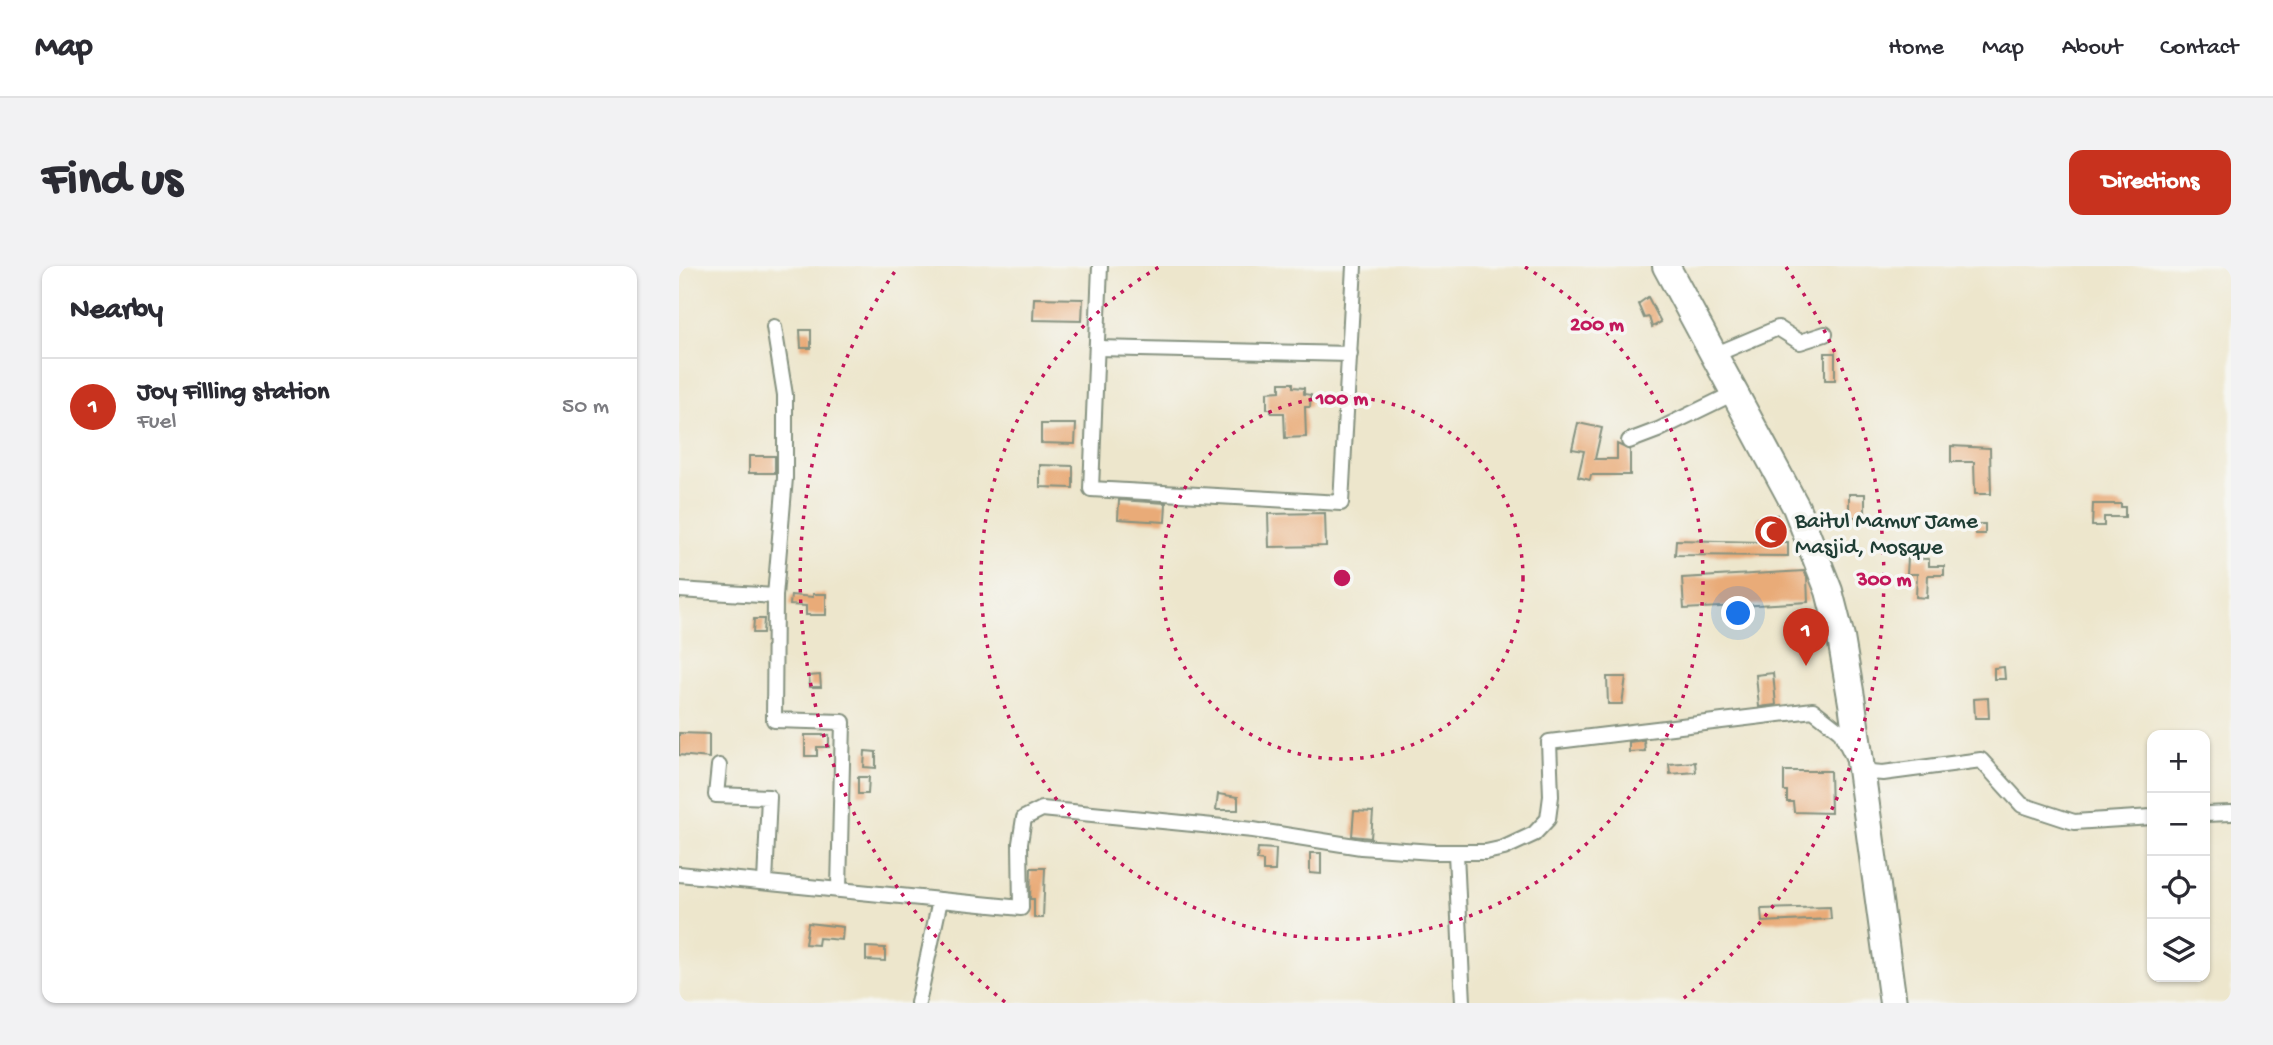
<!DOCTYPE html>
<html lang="en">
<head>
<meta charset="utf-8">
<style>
  body { margin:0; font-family:"Gochi Hand",sans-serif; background:#f2f2f3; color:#2b2b33 }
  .controls { position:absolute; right:21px; bottom:21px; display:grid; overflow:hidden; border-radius:14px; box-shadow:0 2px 5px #0004 }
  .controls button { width:63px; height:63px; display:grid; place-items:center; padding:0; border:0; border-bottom:2px solid #e1e1e2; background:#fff; color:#2b2b33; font:35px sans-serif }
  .you { position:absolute; left:1060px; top:348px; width:24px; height:24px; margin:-18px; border:5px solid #fff; border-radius:50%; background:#1a73e8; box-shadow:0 0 0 10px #1a73e833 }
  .badge { display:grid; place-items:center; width:46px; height:46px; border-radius:50%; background:#c8321e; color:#fff; font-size:23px; font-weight:700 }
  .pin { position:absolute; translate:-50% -58px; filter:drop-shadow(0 2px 4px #0008) }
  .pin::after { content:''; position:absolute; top:37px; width:24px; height:21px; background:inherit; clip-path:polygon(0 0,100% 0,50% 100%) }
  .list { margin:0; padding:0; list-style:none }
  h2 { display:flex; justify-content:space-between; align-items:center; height:91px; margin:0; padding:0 28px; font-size:30px }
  h2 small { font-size:23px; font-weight:400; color:#7c7c81 }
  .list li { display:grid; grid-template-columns:46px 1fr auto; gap:21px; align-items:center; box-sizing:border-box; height:98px; padding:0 28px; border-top:2px solid #e1e1e2 }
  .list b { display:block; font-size:26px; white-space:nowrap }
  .list p { margin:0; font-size:23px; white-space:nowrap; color:#7c7c81 }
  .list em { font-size:23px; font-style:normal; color:#7c7c81 }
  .icon { flex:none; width:38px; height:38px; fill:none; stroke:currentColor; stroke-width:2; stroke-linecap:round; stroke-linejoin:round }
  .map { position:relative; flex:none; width:1552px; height:737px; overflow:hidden; border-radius:14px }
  header { display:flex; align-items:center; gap:42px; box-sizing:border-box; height:98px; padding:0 35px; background:#fff; border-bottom:2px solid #e1e1e2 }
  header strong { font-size:33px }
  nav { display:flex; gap:38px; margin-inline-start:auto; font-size:24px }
  .intro { display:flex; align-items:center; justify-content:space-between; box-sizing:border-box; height:168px; padding:0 42px }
  h1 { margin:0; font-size:49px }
  .button { padding:18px 32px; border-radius:14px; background:#c8321e; color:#fff; font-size:24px; font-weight:700 }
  main { display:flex; gap:42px; padding:0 42px }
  aside { flex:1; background:#fff; border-radius:14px; box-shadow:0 2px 5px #0004 }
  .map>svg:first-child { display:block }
  .building { fill:#e9ab78 }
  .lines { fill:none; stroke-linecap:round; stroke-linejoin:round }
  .street-casing { stroke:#869280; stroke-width:18 }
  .highway-casing { stroke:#869280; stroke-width:30 }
  .street { stroke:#fff; stroke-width:14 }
  .highway { stroke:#fff; stroke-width:26 }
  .ring { fill:none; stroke:#c2185b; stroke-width:3.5; stroke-dasharray:3.5 7 }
  .labels { text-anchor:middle; stroke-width:7; stroke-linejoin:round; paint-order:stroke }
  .poi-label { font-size:23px; fill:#1f3d34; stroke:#f6f6f2; text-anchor:start }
  .centre { fill:#c2185b; stroke:#f6f6f2; stroke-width:3.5 }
  .ring-label { font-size:21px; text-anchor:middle; font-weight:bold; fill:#c2185b; stroke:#f6f6f2; stroke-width:7; stroke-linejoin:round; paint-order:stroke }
</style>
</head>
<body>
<header>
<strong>Map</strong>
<nav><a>Home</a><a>Map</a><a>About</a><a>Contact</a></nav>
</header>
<div class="intro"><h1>Find us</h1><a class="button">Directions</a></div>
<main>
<aside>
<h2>Nearby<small></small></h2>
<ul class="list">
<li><span class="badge">1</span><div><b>Joy Filling station</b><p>Fuel</p></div><em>50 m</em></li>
</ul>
</aside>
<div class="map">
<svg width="1552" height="737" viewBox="0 0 1552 737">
  <rect width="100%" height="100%" fill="#f6f6f2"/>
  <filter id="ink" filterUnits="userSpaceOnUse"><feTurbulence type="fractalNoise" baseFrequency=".0143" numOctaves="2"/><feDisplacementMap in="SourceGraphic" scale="14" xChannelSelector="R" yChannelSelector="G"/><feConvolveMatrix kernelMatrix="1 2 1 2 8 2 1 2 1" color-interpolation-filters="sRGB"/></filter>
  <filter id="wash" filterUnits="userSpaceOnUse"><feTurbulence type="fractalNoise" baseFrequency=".00686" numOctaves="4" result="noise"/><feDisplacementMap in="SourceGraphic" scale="28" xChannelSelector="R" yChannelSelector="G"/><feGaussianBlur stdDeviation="1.57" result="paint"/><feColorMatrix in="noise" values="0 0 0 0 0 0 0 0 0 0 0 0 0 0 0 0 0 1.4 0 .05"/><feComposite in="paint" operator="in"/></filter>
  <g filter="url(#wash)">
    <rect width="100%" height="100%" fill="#ede6cc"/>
    <g id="blocks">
      <!-- building -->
      <g class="building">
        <polygon points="969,31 982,56 973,61 970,51 965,52 959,38"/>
        <polygon points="355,32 404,33 403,55 354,54"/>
        <polygon points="121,64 132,64 132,82 122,82"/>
        <rect x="1146" y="87" width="10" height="27"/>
        <polygon points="601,117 614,117 614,121 625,122 625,128 632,129 631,141 626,141 627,171 606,172 605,147 592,147 592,143 588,143 588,126 601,125"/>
        <polygon points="899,157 923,162 916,193 938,193 938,178 951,184 951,209 912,209 911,214 899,211 905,185 893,183"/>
        <polygon points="362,158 397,158 396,178 362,177"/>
        <polygon points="1272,180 1311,182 1312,228 1296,228 1295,196 1272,196"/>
        <rect x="70" y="190" width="26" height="17"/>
        <polygon points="361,199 394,200 394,222 361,221"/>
        <rect x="1170" y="228" width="16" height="23"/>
        <polygon points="440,234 487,237 486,256 439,253"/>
        <polygon points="1414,238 1442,238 1442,241 1446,241 1446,251 1425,251 1425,260 1413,260"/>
        <polygon points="646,247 647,280 590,281 589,248"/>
        <polygon points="1098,249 1102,276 1109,276 1109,290 996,289 997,274 1083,276 1078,252"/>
        <rect x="1296" y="258" width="10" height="10"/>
        <polygon points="1229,292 1250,293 1250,300 1265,300 1265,309 1249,309 1248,332 1237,331 1238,308 1228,308"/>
        <polygon points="1125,305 1128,311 1129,336 1005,343 1003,312"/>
        <polygon points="134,328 147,328 147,349 127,349 127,340 111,339 112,329 134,331"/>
        <polygon points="75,353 85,353 84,367 74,367"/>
        <polygon points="1325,401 1326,413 1315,413 1315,402"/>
        <polygon points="1094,407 1097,439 1080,441 1077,409"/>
        <polygon points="141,409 142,421 131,421 130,410"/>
        <polygon points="928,411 947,411 943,438 929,438"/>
        <polygon points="1309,432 1310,452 1296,452 1295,433"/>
        <polygon points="0,467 30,468 30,492 0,489"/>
        <polygon points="126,469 150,469 150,481 138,481 138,490 126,490"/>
        <polygon points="965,474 966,485 950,486 950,476"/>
        <polygon points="186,485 197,486 197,502 185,501"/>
        <polygon points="1016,496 1017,506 991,508 990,498"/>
        <polygon points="1105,505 1151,505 1152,547 1115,546 1114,536 1108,536 1108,525 1105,525"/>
        <polygon points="179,511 190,511 189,528 179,528"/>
        <polygon points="539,528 559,531 559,544 537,544"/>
        <polygon points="675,545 694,546 692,572 673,570"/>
        <polygon points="579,582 597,583 596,605 584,605 584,595 578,594"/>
        <polygon points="631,587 642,587 642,608 631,607"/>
        <polygon points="352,602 366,602 364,652 355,652 355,633 351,633"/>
        <polygon points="1151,641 1152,653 1083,656 1082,643"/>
        <polygon points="129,657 164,661 163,674 140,672 139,679 126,678"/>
        <polygon points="187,681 206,682 206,695 187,694"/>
      </g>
    </g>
  </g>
  <g filter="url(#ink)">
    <use href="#blocks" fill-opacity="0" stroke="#869280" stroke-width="2"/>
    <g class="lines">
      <!-- street casing -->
      <g class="street-casing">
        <g id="street">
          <polyline points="421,0 412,223 662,237 675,0"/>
          <polyline points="418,82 671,88"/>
          <polyline points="1035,89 1099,62 1121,76 1146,68"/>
          <polyline points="950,175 979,164 1055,127"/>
          <polyline points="0,324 96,330 106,212 106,129 95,61"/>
          <polyline points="96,330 95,454 164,456 160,623"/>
          <polyline points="40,500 37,529 90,531 86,616"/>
          <polyline points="1526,548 1552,547"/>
          <polyline points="777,587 784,737"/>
          <polyline points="0,608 342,642 341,577 345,552 363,543 574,564 682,581 754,586 807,586 825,582 855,568 869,553 872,530 870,476 1134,444 1161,465 1181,505 1204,507 1302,494 1343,539 1395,556 1473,551"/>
          <polyline points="239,737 261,634"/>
        </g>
      </g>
      <!-- highway casing -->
      <g class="highway-casing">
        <polyline id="highway" points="987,0 1117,241 1150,325 1162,372 1173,437 1214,737"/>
      </g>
      <!-- street -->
      <use href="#street" class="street"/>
      <!-- highway -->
      <use href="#highway" class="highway"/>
    </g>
  </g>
  <!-- distance rings -->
  <g class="ring">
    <circle cx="663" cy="312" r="181"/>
    <path d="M846 1A361 361 0 1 1 480 1"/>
    <path d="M326 736A542 542 0 0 1 219 1M1107 1A542 542 0 0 1 1000 736"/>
  </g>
  <!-- icons -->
  <defs>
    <g id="mosque-disc" transform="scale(1.75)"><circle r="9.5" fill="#c8321e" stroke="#f6f6f2"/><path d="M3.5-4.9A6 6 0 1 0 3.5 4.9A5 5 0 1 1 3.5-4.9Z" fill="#fff"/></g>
  </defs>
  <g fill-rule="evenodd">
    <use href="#mosque-disc" x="1092" y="266"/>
  </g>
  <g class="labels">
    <!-- poi labels -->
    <g class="poi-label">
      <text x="1116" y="261">Baitul Mamur Jame<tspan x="1116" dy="26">Masjid, Mosque</tspan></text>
    </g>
  </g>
  <circle cx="663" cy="312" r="10" class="centre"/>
  <g class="ring-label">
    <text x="918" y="64">200 m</text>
    <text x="663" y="138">100 m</text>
    <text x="1205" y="319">300 m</text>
  </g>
</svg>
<div class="controls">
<button>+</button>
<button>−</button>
<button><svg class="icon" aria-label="locate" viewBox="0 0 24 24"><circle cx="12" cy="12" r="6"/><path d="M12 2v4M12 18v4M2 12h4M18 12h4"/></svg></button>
<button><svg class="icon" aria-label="layers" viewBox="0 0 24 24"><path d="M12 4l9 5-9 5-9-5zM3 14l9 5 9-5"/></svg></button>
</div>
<div class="you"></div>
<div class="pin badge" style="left:1127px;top:400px">1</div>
</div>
</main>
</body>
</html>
